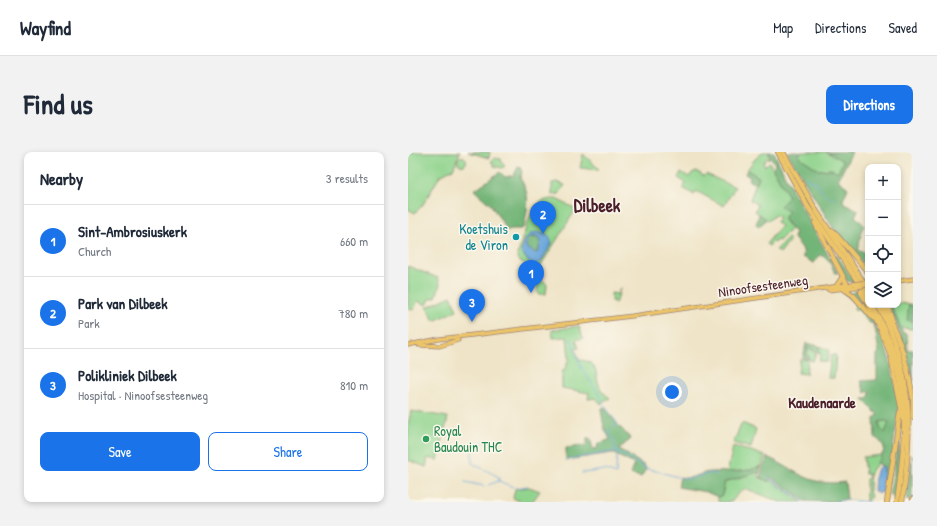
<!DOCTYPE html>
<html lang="en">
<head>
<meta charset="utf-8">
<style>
  body { margin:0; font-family:"Patrick Hand",sans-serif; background:#f2f2f3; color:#1f2937 }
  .controls { position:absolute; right:12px; top:12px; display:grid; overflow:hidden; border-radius:8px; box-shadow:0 2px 6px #0003 }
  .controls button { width:36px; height:36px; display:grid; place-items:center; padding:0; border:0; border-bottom:1px solid #e0e1e3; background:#fff; color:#1f2937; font:20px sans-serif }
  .you { position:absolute; left:264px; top:240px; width:14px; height:14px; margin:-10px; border:3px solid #fff; border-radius:50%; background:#1a73e8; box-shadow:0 0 0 6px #1a73e833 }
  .badge { display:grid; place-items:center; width:26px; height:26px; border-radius:50%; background:#1a73e8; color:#fff; font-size:13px; font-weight:700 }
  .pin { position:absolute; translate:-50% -33px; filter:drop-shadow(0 1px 2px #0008) }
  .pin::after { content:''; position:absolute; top:21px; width:14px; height:12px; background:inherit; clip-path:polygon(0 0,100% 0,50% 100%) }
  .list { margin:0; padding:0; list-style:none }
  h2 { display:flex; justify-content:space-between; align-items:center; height:52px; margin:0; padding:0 16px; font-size:17px }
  h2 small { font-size:13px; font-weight:400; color:#747a83 }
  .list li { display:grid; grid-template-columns:26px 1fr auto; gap:12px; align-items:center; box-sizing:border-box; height:72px; padding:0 16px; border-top:1px solid #e0e1e3 }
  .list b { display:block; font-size:15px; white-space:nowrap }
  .list p { margin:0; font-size:13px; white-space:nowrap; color:#747a83 }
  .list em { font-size:13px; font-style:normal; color:#747a83 }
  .actions { display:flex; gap:8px; padding:12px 16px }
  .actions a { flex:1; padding:9px 0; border:1px solid #1a73e8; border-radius:8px; text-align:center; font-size:14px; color:#1a73e8 }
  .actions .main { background:#1a73e8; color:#fff }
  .icon { flex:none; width:22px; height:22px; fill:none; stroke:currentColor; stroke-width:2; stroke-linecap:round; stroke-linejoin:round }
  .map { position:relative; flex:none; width:505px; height:350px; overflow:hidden; border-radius:8px }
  header { display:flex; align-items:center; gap:24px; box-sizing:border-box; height:56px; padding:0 20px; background:#fff; border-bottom:1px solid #e0e1e3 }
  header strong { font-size:19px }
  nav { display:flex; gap:22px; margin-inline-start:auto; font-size:14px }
  .intro { display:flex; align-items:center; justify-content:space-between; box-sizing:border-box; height:96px; padding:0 24px }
  h1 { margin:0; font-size:28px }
  .button { padding:10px 18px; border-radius:8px; background:#1a73e8; color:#fff; font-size:14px; font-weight:700 }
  main { display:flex; gap:24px; padding:0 24px }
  aside { flex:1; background:#fff; border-radius:8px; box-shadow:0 2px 6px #0003 }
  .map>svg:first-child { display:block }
  .green { fill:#8fd38c; stroke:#6c795c }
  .forest { fill:#73b578; stroke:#5e6a52; fill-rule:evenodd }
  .water { fill:#69a6db; stroke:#5a6283; fill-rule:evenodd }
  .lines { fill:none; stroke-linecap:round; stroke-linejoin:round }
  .stream { stroke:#69a6db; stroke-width:1 }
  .primary-casing { stroke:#9c8279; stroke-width:5 }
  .motorway-casing { stroke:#9c8279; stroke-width:6 }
  .primary { stroke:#edc569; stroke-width:3.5 }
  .motorway { stroke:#edc569; stroke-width:4.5 }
  .primary-bridge-casing { stroke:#9c8279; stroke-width:5; stroke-linecap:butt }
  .primary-bridge { stroke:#edc569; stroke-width:3.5 }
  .culture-dot { fill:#0f9aa8; stroke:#fbf7ec; stroke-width:1.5 }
  .leisure-dot { fill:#2e9e5b; stroke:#fbf7ec; stroke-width:1.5 }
  .labels { text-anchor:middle; stroke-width:3; stroke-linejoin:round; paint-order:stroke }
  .culture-label { font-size:14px; fill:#0d838f; stroke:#fbf7ec; text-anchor:end }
  .street-label { font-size:14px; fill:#4a1f2b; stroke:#fbf7ec }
  .leisure-label { font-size:14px; fill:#27864d; stroke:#fbf7ec; text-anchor:start }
  .neighbourhood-label { font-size:15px; font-weight:bold; fill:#4a1f2b; stroke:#fbf7ec }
  .district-label { font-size:18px; font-weight:bold; fill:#4a1f2b; stroke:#fbf7ec }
</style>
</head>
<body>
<header>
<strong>Wayfind</strong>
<nav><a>Map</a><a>Directions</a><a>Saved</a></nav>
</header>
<div class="intro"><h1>Find us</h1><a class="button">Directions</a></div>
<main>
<aside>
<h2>Nearby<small>3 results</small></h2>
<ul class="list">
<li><span class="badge">1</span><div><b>Sint-Ambrosiuskerk</b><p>Church</p></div><em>660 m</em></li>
<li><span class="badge">2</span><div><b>Park van Dilbeek</b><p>Park</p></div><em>780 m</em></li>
<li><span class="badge">3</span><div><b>Polikliniek Dilbeek</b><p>Hospital · Ninoofsesteenweg</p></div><em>810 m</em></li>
</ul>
<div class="actions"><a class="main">Save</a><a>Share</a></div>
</aside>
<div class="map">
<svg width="505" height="350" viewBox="0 0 505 350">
  <rect width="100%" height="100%" fill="#fbf7ec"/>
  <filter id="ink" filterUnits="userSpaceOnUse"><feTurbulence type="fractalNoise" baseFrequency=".025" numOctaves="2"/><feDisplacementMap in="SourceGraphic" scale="8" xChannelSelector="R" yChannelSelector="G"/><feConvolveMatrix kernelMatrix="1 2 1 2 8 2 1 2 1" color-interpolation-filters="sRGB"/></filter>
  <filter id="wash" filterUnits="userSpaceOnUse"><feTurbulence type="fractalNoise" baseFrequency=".012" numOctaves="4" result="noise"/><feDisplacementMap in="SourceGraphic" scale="16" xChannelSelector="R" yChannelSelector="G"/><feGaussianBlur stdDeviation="0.9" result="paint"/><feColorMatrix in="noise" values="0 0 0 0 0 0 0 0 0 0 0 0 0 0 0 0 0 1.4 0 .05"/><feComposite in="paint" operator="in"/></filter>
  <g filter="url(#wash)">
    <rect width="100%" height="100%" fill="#efe4c7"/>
    <!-- green -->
    <g class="green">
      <polygon points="0,0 52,0 45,17 39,19 35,23 33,22 14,54 7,61 0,57"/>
      <polygon points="60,0 82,0 81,6"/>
      <polygon points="355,0 360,0 362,6 358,7 355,12 357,14 361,10 381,45 381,60 375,67 383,77 371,89 369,88 366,91 365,90 361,94 358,92 373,74 368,70 371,65 367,63 360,69 347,59 350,53 342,48 350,25 339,18 346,8"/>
      <polygon points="393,0 419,0 435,9 430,20 424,17 411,18 390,4"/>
      <polygon points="175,2 190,16 190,18 172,16"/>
      <circle cx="54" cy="9" r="4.5"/>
      <polygon points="86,6 93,7 94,11 97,14 94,16 86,14 85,10 83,10"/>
      <polygon points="288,19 296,24 298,22 327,35 316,54 288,39 286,43 275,36 278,31 270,26 273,20 281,25 284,21"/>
      <polygon points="149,30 157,33 151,42 144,43 144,31"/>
      <path d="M148 47 168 57 130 118H127L109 107C111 96 114 87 118 76 123 60 127 46 148 47Z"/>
      <polygon points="380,86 382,88 372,101 368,98"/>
      <polygon points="0,114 30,126 32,132 28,145 22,147 19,153 9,149 6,158 0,156"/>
      <polygon points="133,127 139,132 138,142 130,142 129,131"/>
      <polygon points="212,136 210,146 207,151 204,149 203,141 210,142"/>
      <polygon points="43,144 49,158 26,169 19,155"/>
      <polygon points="490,151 501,152 500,168 505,170 505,177 493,176 483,153 490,153"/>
      <path d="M171 174 175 186 168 188 171 196 167 197 171 208C194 209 185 226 194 239 196 241 199 244 202 246L193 252 188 246 180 247 181 241 154 236V219H156L161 207 159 185 145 186 144 178Z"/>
      <polygon points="411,194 421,198 419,210 411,209 413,202 411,201"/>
      <polygon points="401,195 408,201 405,209 401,208 401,205 398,201 400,199 399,196"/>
      <polygon points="423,203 428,203 426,226 420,226"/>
      <polygon points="392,207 400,208 398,222 390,221"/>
      <polygon points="3,259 40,265 30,308 20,306 18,315 0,308 0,273"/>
      <path d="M493 266C494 285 489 299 487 318H485Z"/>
      <polygon points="477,269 482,270 477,281 472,276 471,270"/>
      <polygon points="334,271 348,277 343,296 325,291"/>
      <polygon points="325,295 343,299 357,304 354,314 336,320 319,321"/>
      <polygon points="474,303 467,315 462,320 461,339 463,345 458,349 458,327 461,326 460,322 457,322 455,305"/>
      <polygon points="350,320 351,325 361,330 362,327 394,350 372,350 339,337 334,338 323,350 310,350 310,345 314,343 317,330"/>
      <polygon points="121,335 132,339 124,350 114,350 105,346 107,337"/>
    </g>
    <!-- forest -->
    <g class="forest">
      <path d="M360 0H366L379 28 430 121H427C423 113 421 106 412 103L406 111 395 105C397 96 391 93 386 86L387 81 375 66 381 60 372 54 381 45 365 16 367 12Z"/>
      <polygon points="379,0 393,0 390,4 411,18 424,17 430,20 435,9 419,0 444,0 430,28 440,36 435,48 436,51 450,58 447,64 457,74 454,76 450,99 460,101 460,118 425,76"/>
      <path d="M110 15H112L114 20 112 26C123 43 120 56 116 75L113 77H104L100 79 83 53 66 38 92 20 97 25 106 23Z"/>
      <polygon points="339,18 351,25 348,32 341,29 342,25 337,22"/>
      <polygon points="351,62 358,67 351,75 348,73"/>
      <circle cx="125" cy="93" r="8"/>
      <polygon points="429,103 446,129 445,130 439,129 426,105"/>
      <path d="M451 137 460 154 464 167 477 193 483 212 491 254 480 332H476V315L469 311C477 298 480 295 467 285L466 266 470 263 455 247H460L462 241 461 239 457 241 453 229 469 228V202L471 200 467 176 465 172 460 170 451 158H446L447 151 436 141 437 139 442 142ZM477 269 481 270 477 281 472 276 471 270Z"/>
      <polygon points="501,152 505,153 505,170 499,168"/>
      <polygon points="481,153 483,153 495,181 499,182 500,198 505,198 505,229 499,201"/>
      <polygon points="398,191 411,194 411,201 399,195 400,199 398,202 401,206 400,207 395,206"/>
      <polygon points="196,255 209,272 223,287 211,297 237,314 238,317 233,325 222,322 226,312 204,301 158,308 158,296 179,293 179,286 182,286 185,297 190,296 189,293 202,287 196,276 193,257"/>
      <polygon points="492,290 492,306 487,347 481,342"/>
      <polygon points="504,303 504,347 498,348"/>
      <path d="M359 305C389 318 400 335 437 330L439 347 422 350 397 349 364 326 363 325 361 330 352 325Z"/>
      <path d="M354 314 351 322 350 320 317 330 314 343 310 345 298 340 270 335 272 325C284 329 292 320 303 320 321 319 337 321 354 314Z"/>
    </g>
    <!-- water -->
    <g class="water">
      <path d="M129 80 141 84 144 91 133 110 126 113 119 108 113 99C116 90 119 81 129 80ZM127 84 131 86 133 90 130 100 127 101 118 95 120 87Z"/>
      <polygon points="474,314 476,317 475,340 470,342 466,339 467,322 471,315"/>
    </g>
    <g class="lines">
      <!-- stream -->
      <g class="stream">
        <path d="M397 26 410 32C413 41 418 45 428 47"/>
        <polyline points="163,187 173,215 194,247"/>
        <polyline points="193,248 195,251"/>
        <polyline points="196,253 210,272 200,280 205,288 208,299"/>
        <polyline points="60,293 89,288"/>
        <polyline points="64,297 64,311 91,325 91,329"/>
        <polyline points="157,308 208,299 237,316 270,325"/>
        <polyline points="174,321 197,318 208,322 209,299"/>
        <polyline points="360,325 396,350"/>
        <polyline points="272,326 281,327 304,321 309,323"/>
        <polyline points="57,330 76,334"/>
        <polyline points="80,333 91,329 105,335"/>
        <polyline points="108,336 120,334"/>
        <polyline points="427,350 435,348 461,350"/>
      </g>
    </g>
  </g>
  <g filter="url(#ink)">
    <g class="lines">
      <!-- primary casing -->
      <g class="primary-casing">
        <g id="primary">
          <polyline points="490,129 505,127"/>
          <polyline points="421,138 447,135"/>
          <polyline points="0,193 31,187 224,164 445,132"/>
          <polyline points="11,193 32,194 50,188"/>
        </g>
      </g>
      <!-- motorway casing -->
      <g class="motorway-casing">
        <g id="motorway">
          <polyline points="370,0 400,55 460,145"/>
          <polyline points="375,0 409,60 460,137"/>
          <polyline points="407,71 441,136"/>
          <polyline points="425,79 460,120"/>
          <polyline points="428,135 434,126"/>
          <polyline points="436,137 445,143 465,166"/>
          <polyline points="453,140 460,152"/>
          <polyline points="461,153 473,178 483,204 495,265"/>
          <path d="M464 153C503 221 500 276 489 350"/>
          <path d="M470 153C505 219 505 278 494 350"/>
          <path d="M473 153C492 182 499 212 505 246"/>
          <polyline points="479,153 484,168"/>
          <polyline points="505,245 505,265"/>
          <polyline points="479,350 492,260"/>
          <polyline points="505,350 505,347"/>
        </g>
      </g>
      <!-- primary -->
      <use href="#primary" class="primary"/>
      <!-- motorway -->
      <use href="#motorway" class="motorway"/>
      <!-- primary-bridge casing -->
      <g class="primary-bridge-casing">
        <g id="primary-bridge">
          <polyline points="445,132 460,130"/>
          <polyline points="447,135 460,133"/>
        </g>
      </g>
      <!-- primary-bridge -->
      <use href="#primary-bridge" class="primary-bridge"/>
    </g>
  </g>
  <!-- markers -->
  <circle class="culture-dot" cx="108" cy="85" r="4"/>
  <circle class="leisure-dot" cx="18" cy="287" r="4"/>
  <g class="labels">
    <!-- culture labels -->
    <g class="culture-label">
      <text x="100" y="82">Koetshuis<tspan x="100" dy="16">de Viron</tspan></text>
    </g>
    <!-- street labels -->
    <g class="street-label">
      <text transform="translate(355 134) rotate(-8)" y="5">Ninoofsesteenweg</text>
    </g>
    <!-- leisure labels -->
    <g class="leisure-label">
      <text x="26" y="284">Royal<tspan x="26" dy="16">Baudouin THC</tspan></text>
    </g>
    <!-- neighbourhood labels -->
    <g class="neighbourhood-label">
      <text x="414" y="256">Kaudenaarde</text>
    </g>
    <!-- district labels -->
    <g class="district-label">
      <text x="189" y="60">Dilbeek</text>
    </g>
  </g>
</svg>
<div class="controls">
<button>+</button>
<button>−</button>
<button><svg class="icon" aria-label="locate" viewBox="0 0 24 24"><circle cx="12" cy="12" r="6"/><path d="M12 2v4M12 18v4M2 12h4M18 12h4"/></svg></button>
<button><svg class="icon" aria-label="layers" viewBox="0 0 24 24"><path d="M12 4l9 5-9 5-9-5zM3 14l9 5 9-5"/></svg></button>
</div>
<div class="you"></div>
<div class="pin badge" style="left:123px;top:141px">1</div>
<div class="pin badge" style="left:135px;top:82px">2</div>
<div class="pin badge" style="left:64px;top:170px">3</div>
</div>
</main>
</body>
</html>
